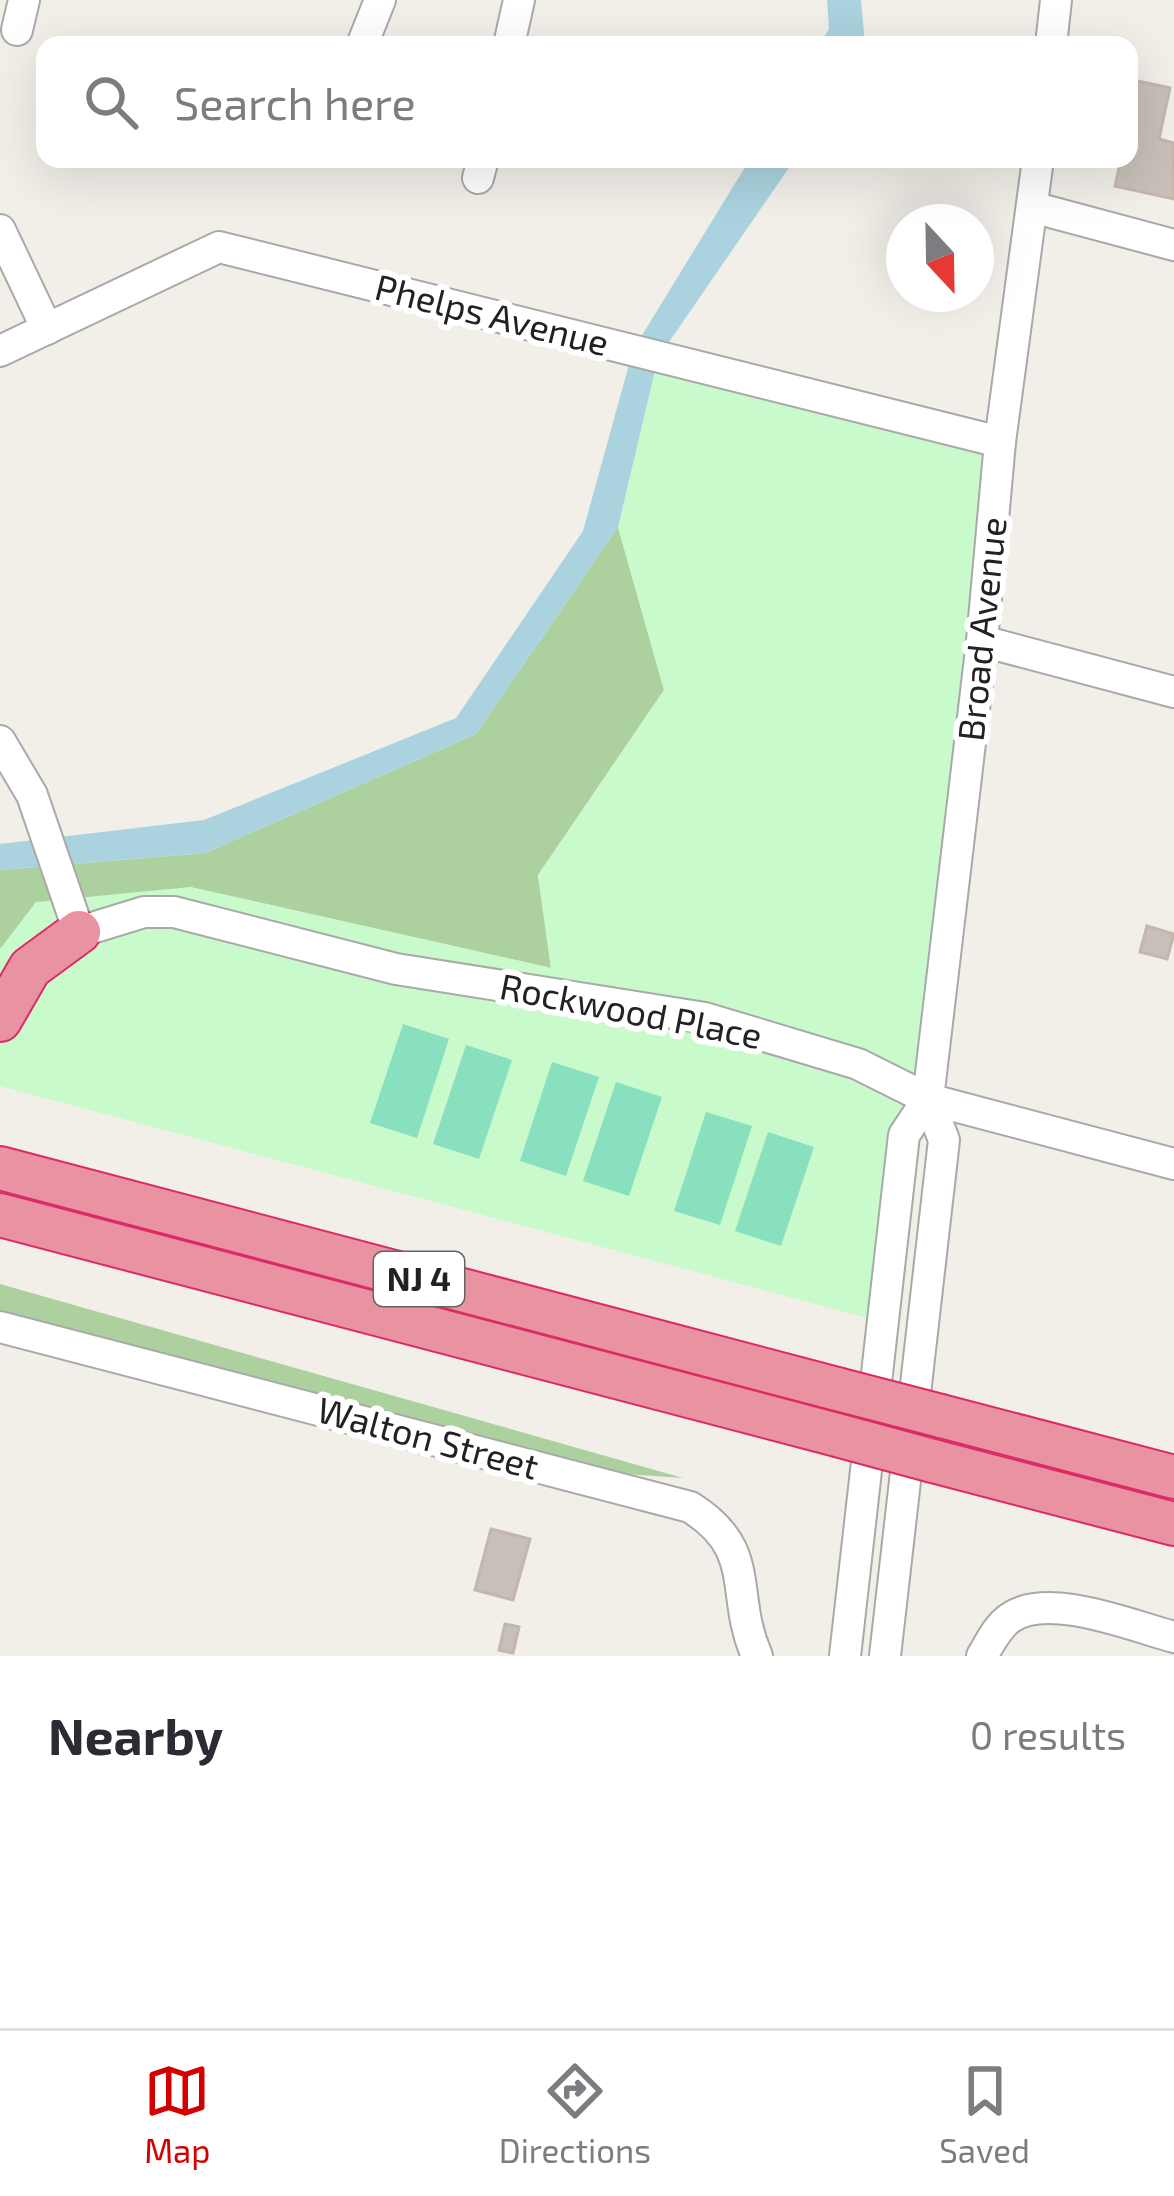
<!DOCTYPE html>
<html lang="en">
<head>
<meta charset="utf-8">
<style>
  body { margin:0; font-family:"Exo 2",sans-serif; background:#f7f7f7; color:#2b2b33 }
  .compass { position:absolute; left:886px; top:204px; width:108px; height:108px; border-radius:50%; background:#fff; box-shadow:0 12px 48px #0002; rotate:158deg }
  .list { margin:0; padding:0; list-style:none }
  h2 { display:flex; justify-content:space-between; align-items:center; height:156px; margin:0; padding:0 48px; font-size:51px }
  h2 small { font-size:39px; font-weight:400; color:#7c7c81 }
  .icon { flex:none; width:66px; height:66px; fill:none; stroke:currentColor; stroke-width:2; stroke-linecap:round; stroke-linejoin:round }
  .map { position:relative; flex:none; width:1174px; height:1656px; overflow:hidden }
  .search { position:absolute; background:#fff; box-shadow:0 12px 48px #0002; left:36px; right:36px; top:36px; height:132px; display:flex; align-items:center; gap:30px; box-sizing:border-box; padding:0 42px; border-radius:24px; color:#7c7c81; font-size:45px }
  .sheet { height:372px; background:#fff }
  nav { display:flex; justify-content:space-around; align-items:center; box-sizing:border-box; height:168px; border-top:3px solid #e1e1e2; background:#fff; font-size:33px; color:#7c7c81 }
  nav a { display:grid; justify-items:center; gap:6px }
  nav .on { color:#d40000 }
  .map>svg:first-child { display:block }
  .forest { fill:#add19e }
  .park { fill:#c8facc }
  .pitch { fill:#88e0be }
  .water { fill:#aad3df }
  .building { fill:#c7bfb8; stroke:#c4b6ab; stroke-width:3 }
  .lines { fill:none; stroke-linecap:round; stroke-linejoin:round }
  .minor-casing { stroke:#a9a9a9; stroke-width:34 }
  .highway-casing { stroke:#dc2a67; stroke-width:46 }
  .minor { stroke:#fff; stroke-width:30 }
  .highway { stroke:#e892a2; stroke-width:42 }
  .highway-bridge-casing { stroke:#dc2a67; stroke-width:46; stroke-linecap:butt }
  .highway-bridge { stroke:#e892a2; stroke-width:42 }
  .labels { text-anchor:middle; stroke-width:12; stroke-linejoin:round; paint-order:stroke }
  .shield { fill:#fff; stroke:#646464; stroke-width:3 }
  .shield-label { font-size:33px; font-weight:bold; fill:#222 }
  .street-label { font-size:36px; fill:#222; stroke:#fff }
</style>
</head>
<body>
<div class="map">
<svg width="1174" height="1656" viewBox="0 0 1174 1656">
  <rect width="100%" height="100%" fill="#f2efe9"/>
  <!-- forest -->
  <g class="forest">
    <polygon points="618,527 664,690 538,875 551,968 190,887 0,949 0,870 205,853 476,734"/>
    <polygon points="0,1284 683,1478 553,1469 0,1324"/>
  </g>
  <!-- park -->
  <polygon class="park" points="658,358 1000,442 898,1326 0,1086 0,949 36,902 190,887 551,968 538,876 664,690 618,527"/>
  <!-- pitch -->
  <g class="pitch">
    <polygon points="403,1024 449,1039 417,1138 370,1123"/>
    <polygon points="466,1045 512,1060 479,1159 433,1144"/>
    <polygon points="552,1062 599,1077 566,1176 520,1161"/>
    <polygon points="616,1082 662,1097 629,1196 583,1181"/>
    <polygon points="706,1112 752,1126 720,1225 674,1211"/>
    <polygon points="768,1132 814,1147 781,1246 735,1231"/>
  </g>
  <!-- water -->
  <g class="water">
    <polygon points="827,0 861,0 865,45 819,45 829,29"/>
    <polygon points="750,159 795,159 658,358 618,527 476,734 205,853 0,870 0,844 204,820 456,718 583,531 633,350"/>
  </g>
  <!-- building -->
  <g class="building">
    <polygon points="1138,81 1170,88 1159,139 1174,143 1174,199 1115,186 1121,159 1129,159 1129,122"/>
    <polygon points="1147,926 1174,934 1167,959 1140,952"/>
    <polygon points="491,1529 530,1539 513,1600 475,1590"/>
    <polygon points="505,1624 519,1627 513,1653 499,1650"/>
  </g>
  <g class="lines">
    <!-- minor casing -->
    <g class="minor-casing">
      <g id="minor">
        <polyline points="17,30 24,0"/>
        <polyline points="362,45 380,0"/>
        <polyline points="509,45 519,0"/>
        <polyline points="1051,45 1056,0"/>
        <polyline points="478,178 483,159"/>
        <polyline points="1032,207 1174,245"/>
        <polyline points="0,230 47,329"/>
        <polyline points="0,351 219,247 1000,442"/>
        <polyline points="982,641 1174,692"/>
        <polyline points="0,741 32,795 79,932 144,912 174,912 396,969 705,1018 858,1064 928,1099 1174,1164"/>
        <path d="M0 1327 690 1507C759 1550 729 1593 757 1656"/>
        <polyline points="845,1656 904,1135 928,1099 982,641 1000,442 1038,159"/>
        <polyline points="885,1656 944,1140 928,1099"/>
        <path d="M982 1656C990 1643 997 1627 1010 1618 1048 1591 1132 1626 1174 1637"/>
      </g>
    </g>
    <!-- highway casing -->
    <g class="highway-casing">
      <g id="highway">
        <polyline points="0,1020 30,968 79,932"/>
        <polyline points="0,1168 837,1389"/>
        <polyline points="0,1215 837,1435"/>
        <polyline points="941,1416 1174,1477"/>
        <polyline points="933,1461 1174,1524"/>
      </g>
    </g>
    <!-- minor -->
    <use href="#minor" class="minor"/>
    <!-- highway -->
    <use href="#highway" class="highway"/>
    <!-- highway-bridge casing -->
    <g class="highway-bridge-casing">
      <g id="highway-bridge">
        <polyline points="837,1389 941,1416"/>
        <polyline points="837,1435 933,1461"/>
      </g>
    </g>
    <!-- highway-bridge -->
    <use href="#highway-bridge" class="highway-bridge"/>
  </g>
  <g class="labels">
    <!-- shield labels -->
    <rect class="shield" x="374" y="1252" width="90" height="54" rx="9"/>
    <g class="shield-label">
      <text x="419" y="1291">NJ 4</text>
    </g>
    <!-- street labels -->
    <g class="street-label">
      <text transform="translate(492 315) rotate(14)" y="13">Phelps Avenue</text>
      <text transform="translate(982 629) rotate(-84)" y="13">Broad Avenue</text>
      <text transform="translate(631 1011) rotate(11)" y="13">Rockwood Place</text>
      <text transform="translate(428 1438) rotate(15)" y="13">Walton Street</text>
    </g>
  </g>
</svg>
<svg class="compass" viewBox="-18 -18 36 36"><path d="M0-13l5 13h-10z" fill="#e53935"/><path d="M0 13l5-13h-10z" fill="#7c7c81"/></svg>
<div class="search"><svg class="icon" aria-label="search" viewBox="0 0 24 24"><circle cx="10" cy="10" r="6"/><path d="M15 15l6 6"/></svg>Search here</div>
</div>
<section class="sheet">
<h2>Nearby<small>0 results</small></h2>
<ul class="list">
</ul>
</section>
<nav>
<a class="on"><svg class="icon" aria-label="map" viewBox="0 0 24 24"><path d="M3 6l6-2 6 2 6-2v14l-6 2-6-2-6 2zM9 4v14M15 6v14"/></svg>Map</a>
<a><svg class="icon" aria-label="directions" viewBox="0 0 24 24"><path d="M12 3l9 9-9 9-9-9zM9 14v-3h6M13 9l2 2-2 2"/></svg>Directions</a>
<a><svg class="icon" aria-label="saved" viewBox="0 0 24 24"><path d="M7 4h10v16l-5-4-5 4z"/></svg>Saved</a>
</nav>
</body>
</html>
